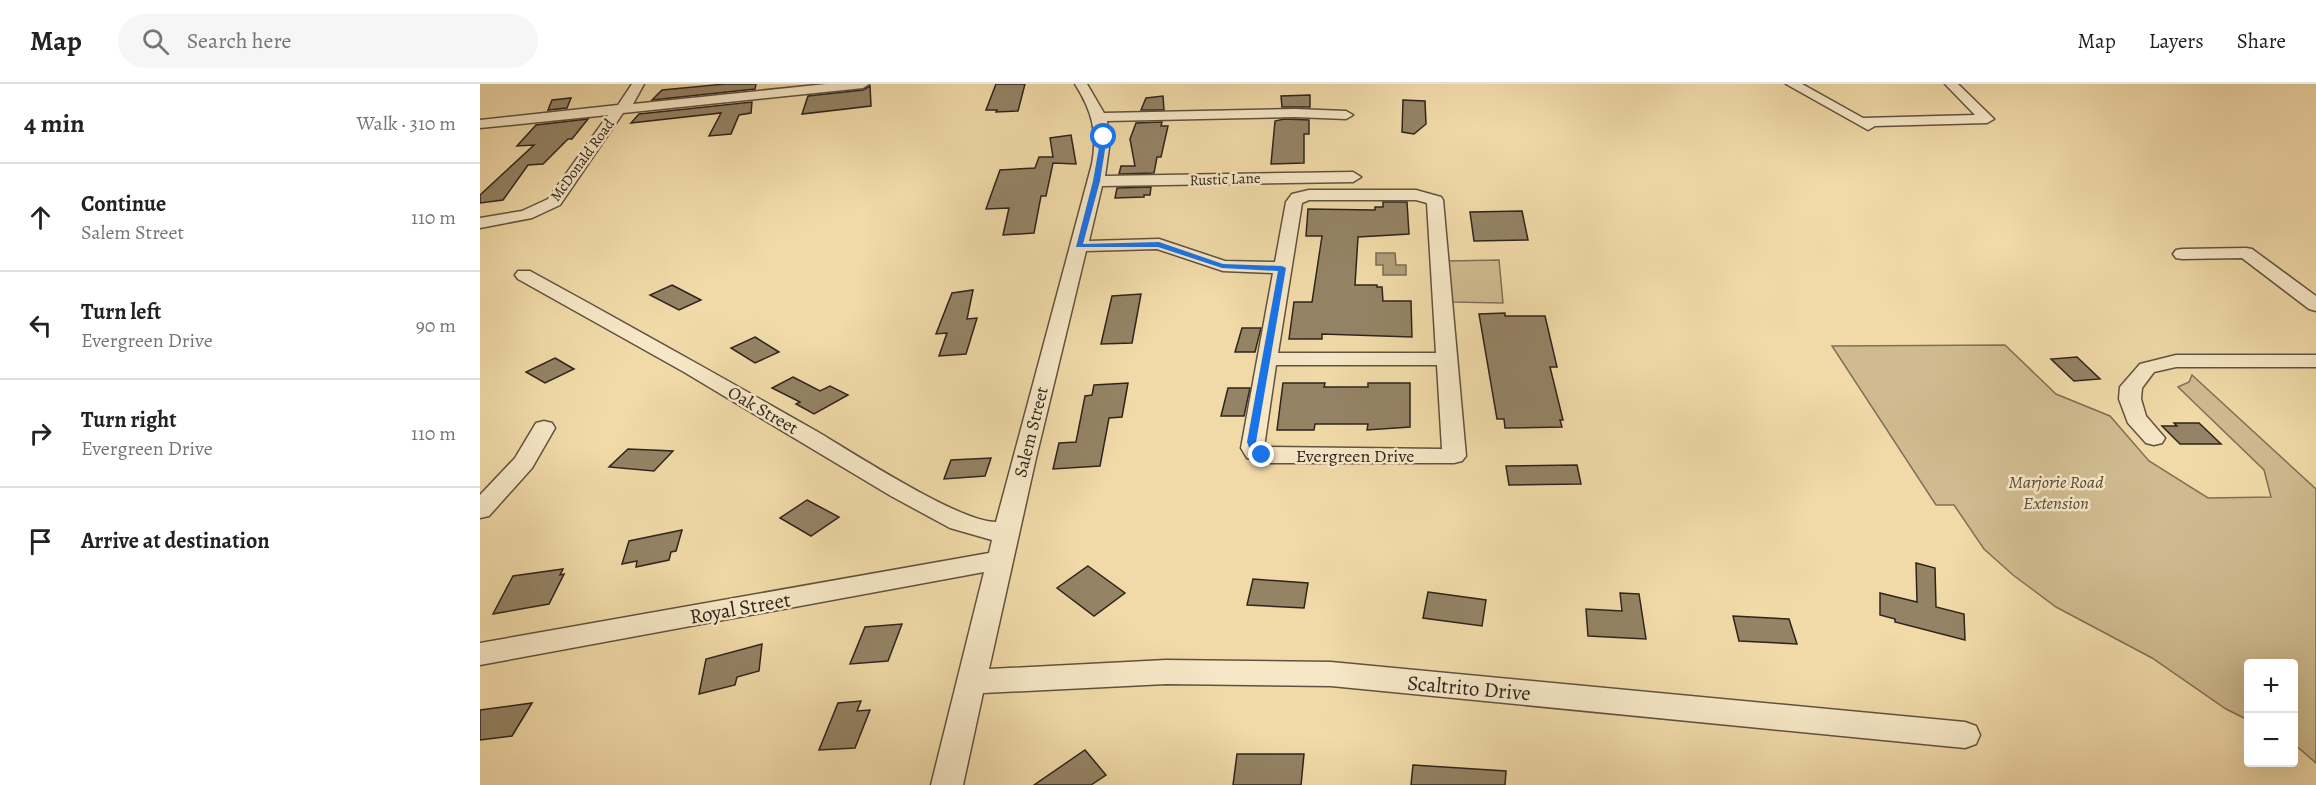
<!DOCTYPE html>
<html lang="en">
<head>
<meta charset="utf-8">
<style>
  body { margin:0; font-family:Alegreya,serif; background:#f6f6f6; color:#222 }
  .controls { position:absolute; right:18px; bottom:18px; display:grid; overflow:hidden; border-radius:6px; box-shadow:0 6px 24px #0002 }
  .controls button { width:54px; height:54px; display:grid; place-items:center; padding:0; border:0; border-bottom:2px solid #e0e0e0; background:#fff; color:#222; font:30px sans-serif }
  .stop { position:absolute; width:18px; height:18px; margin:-14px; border:4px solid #1a73e8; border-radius:50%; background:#fff }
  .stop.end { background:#1a73e8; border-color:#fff; box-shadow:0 2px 6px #0008 }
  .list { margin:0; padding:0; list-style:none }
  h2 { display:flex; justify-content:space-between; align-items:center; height:78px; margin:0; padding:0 24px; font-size:26px }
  h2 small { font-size:20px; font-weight:400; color:#767676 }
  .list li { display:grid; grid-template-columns:39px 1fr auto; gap:18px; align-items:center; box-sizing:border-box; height:108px; padding:0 24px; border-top:2px solid #e0e0e0 }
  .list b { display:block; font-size:22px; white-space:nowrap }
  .list p { margin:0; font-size:20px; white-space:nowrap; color:#767676 }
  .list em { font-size:20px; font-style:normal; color:#767676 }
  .icon { flex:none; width:33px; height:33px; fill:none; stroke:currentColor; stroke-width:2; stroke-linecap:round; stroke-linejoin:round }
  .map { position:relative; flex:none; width:1836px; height:701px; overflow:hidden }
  header { display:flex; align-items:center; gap:36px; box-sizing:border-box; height:84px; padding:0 30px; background:#fff; border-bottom:2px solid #e0e0e0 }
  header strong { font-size:28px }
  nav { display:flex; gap:33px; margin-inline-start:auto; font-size:21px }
  .search { width:420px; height:54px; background:#f6f6f6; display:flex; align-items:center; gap:15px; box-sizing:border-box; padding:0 21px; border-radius:33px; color:#767676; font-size:22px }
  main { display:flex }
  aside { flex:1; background:#fff }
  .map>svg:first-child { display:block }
  .green { fill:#d0bb90; stroke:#807056; stroke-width:1.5 }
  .water { fill:#af9c78; stroke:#7c6c53; stroke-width:1.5 }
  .building { fill:#948365; stroke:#2f241c; stroke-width:1.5 }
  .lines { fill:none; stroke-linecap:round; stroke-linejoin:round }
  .minor-casing { stroke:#60523f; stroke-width:3 }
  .minor { fill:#f6e7c6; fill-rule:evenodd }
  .route { fill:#1a73e8 }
  .labels { text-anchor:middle; stroke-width:5; stroke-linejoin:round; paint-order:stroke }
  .far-street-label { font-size:15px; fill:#2f241c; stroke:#f6e7c6 }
  .street-label { font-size:18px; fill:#2f241c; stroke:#f6e7c6 }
  .park-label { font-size:18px; font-style:italic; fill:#574a39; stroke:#f6e7c6 }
  .near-street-label { font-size:21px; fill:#2f241c; stroke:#f6e7c6 }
</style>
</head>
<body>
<header>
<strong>Map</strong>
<div class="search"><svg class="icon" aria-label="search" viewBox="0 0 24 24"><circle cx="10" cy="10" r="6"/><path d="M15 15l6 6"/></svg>Search here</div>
<nav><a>Map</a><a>Layers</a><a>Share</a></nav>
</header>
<main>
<aside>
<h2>4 min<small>Walk · 310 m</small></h2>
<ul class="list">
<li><svg class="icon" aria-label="ahead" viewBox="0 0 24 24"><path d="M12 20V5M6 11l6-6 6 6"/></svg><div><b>Continue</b><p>Salem Street</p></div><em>110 m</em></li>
<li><svg class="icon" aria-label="left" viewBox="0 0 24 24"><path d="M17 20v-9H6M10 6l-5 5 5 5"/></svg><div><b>Turn left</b><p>Evergreen Drive</p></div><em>90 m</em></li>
<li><svg class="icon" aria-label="right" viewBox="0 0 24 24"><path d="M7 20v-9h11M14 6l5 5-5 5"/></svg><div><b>Turn right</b><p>Evergreen Drive</p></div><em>110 m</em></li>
<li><svg class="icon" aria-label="arrive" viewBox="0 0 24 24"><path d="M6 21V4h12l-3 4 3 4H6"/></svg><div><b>Arrive at destination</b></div></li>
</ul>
</aside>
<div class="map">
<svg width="1836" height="701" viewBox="0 0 1836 701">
  <rect width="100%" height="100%" fill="#f1daa8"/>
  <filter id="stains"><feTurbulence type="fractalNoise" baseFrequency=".00333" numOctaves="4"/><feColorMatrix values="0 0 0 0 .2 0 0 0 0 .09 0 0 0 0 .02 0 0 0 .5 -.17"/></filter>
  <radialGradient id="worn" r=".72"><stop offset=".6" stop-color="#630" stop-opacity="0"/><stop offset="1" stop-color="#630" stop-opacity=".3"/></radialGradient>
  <!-- green -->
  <g class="green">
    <polygon points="1019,176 1023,219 972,218 967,177"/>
    <polygon points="1525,261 1576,310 1630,332 1669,377 1728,414 1791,413 1784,386 1698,303 1709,298 1712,291 1836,405 1836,679 1814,660 1814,580 1768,580 1768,636 1746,625 1672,574 1576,523 1533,491 1504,465 1474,421 1456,421 1352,262"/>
  </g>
  <!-- water -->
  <polygon class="water" points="896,169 915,169 916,181 926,181 926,191 903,191 903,181 896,181"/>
  <!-- building -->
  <g class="building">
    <polygon points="245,0 276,0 275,5 172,16 182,6"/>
    <polygon points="516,0 545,0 538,27 516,28 517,26 506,26"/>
    <polygon points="390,2 391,22 322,30 328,12 383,6"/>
    <polygon points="830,11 830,23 802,23 801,12"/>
    <polygon points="683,12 684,26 661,26 666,14"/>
    <polygon points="91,14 87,24 68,26 72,16"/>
    <polygon points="923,16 945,17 946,40 934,50 922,48"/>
    <polygon points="272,18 271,29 259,31 251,50 229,52 241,29 151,39 159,30"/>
    <polygon points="108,35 92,55 88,55 63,80 48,81 23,116 0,119 0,111 54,61 37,62 56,41"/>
    <polygon points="804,35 829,36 829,50 824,50 824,79 791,80 795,37"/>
    <polygon points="682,38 681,42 688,42 681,73 677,73 674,89 639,90 641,82 655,82 650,55 656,39"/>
    <polygon points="591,51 596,80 573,79 566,112 561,112 554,149 523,151 529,124 506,125 520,86 555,84 559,73 573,73 570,54"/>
    <polygon points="671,103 670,111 664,111 664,113 635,114 637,104"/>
    <polygon points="903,118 927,118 929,150 878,153 875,201 897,201 897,203 902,203 903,217 931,217 932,253 842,250 842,255 809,255 814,218 832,218 842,152 826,152 828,125 895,126 895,123 903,123"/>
    <polygon points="1042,127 1048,156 994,157 990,128"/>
    <polygon points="192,201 221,216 199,226 170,211"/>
    <polygon points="493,206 487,235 497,234 486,270 459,272 467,249 456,250 472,209"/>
    <polygon points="661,210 652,259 621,260 632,212"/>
    <polygon points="1025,229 1025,232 1065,232 1077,283 1070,283 1083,336 1080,336 1082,343 1025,344 1024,335 1017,335 999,230"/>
    <polygon points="762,244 781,244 775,268 755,268"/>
    <polygon points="275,253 299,268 275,279 251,264"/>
    <polygon points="1597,273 1620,295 1594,297 1571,275"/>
    <polygon points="75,274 94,285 65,299 46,288"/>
    <polygon points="313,293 340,307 350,302 368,311 334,330 316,320 320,318 292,304"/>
    <polygon points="648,299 642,333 629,334 620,382 573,385 579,359 596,358 605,312 612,311 614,301"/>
    <polygon points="803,299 845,299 844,303 888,303 888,299 930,299 930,343 887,346 888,340 835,340 834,346 797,346"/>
    <polygon points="748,304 770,304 764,332 741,332"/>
    <polygon points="1694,339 1719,339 1741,360 1700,360 1682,342 1697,342"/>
    <polygon points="148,365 193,367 174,387 129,383"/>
    <polygon points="511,374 505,392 464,395 471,376"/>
    <polygon points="1097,381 1101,400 1029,401 1026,382"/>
    <polygon points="327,416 359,433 331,452 300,434"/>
    <polygon points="202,446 196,467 191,468 189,476 156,483 157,477 142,480 149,457"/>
    <polygon points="1436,479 1455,484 1456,523 1484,530 1485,556 1415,538 1415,535 1400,531 1400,509 1437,518"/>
    <polygon points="608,482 645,509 614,532 577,504"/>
    <polygon points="83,485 80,491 84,490 69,520 13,530 33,492"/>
    <polygon points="773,495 828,499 824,524 767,521"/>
    <polygon points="948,508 1006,516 1002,542 943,534"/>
    <polygon points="1140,509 1159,510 1166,555 1108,552 1106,525 1142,527"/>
    <polygon points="1253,532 1309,535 1317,560 1259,557"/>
    <polygon points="422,540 408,577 370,580 385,543"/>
    <polygon points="282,560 279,587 257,593 255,601 219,610 226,575"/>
    <polygon points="381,617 377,627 390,626 375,664 339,666 358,619"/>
    <polygon points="52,619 32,652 0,656 0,626"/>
    <polygon points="605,666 626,691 611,701 554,701"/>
    <polygon points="757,670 824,670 821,701 753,701"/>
    <polygon points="933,681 1026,687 1025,701 931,701"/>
  </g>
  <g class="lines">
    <!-- minor casing -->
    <g class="minor-casing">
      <g id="minor">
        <polygon points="152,0 164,0 153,20 346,0 389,0 383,4 143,29 80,121 52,134 0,144 0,134 42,127 68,115 128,31 0,44 0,36 138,21"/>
        <path d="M595 0H607L624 29 815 25 866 27 873 31 866 35 815 33 627 37 630 57 625 92 873 88 881 93 873 98 622 102 609 157 679 155 745 177 795 178 806 118 812 110 829 106H936L961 113 963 116 986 372 982 377 974 379H790L767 374 761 364 793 189 743 187 677 165 606 167 556 374 509 585 686 576 851 578 1485 638 1496 642 1500 651 1496 660 1485 664 851 602 686 600 503 609 483 701H451L504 488 0 581V559L509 469 512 456 470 444 411 412 204 288 38 195 35 191 38 187H50C147 240 243 294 338 348 375 370 479 438 516 438L612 80C618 48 612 27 595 0ZM829 116H936L947 119 956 269H798L822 119ZM796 281H957L962 365 784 363Z"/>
        <polygon points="1306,0 1322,0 1383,34 1495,31 1465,0 1478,0 1514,35 1507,39 1395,42 1388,46"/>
        <polygon points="1766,164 1772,165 1836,212 1836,227 1829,225 1762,174 1702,175 1696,174 1693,170 1696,166 1702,165"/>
        <polygon points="1696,271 1836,271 1836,283 1696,283 1674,288 1662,304 1661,315 1666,332 1685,354 1682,359 1674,361 1666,359 1648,339 1639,315 1640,303 1660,280"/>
        <polygon points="64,337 72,339 75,344 52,384 9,432 0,434 0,411 35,374 56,339"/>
      </g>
    </g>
    <!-- minor -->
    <use href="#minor" class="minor"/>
  </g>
  <!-- route -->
  <polygon class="route" points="621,52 627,53 620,97 603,160 679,158 743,180 802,182 806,184 776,358 779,367 787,371 785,374 772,371 767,358 798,187 742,184 678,163 596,163 613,97"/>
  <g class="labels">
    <!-- far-street labels -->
    <g class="far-street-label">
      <text transform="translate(102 76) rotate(-54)" y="5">McDonald Road</text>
      <text transform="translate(745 95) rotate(-2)" y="5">Rustic Lane</text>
    </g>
    <!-- street labels -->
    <g class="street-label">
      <text transform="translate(283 326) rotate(30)" y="6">Oak Street</text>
      <text transform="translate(551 348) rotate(-76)" y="6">Salem Street</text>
      <text x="875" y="378">Evergreen Drive</text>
    </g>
    <!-- park labels -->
    <g class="park-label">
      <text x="1576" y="404">Marjorie Road<tspan x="1576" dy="21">Extension</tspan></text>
    </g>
    <!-- near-street labels -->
    <g class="near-street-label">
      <text transform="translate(260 524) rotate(-10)" y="7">Royal Street</text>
      <text transform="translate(989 604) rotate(5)" y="7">Scaltrito Drive</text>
    </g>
  </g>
  <rect width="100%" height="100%" filter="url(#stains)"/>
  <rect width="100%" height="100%" fill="url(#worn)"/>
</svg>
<div class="controls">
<button>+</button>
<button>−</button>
</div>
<div class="stop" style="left:624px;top:53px"></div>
<div class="stop end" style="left:782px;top:371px"></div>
</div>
</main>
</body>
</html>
